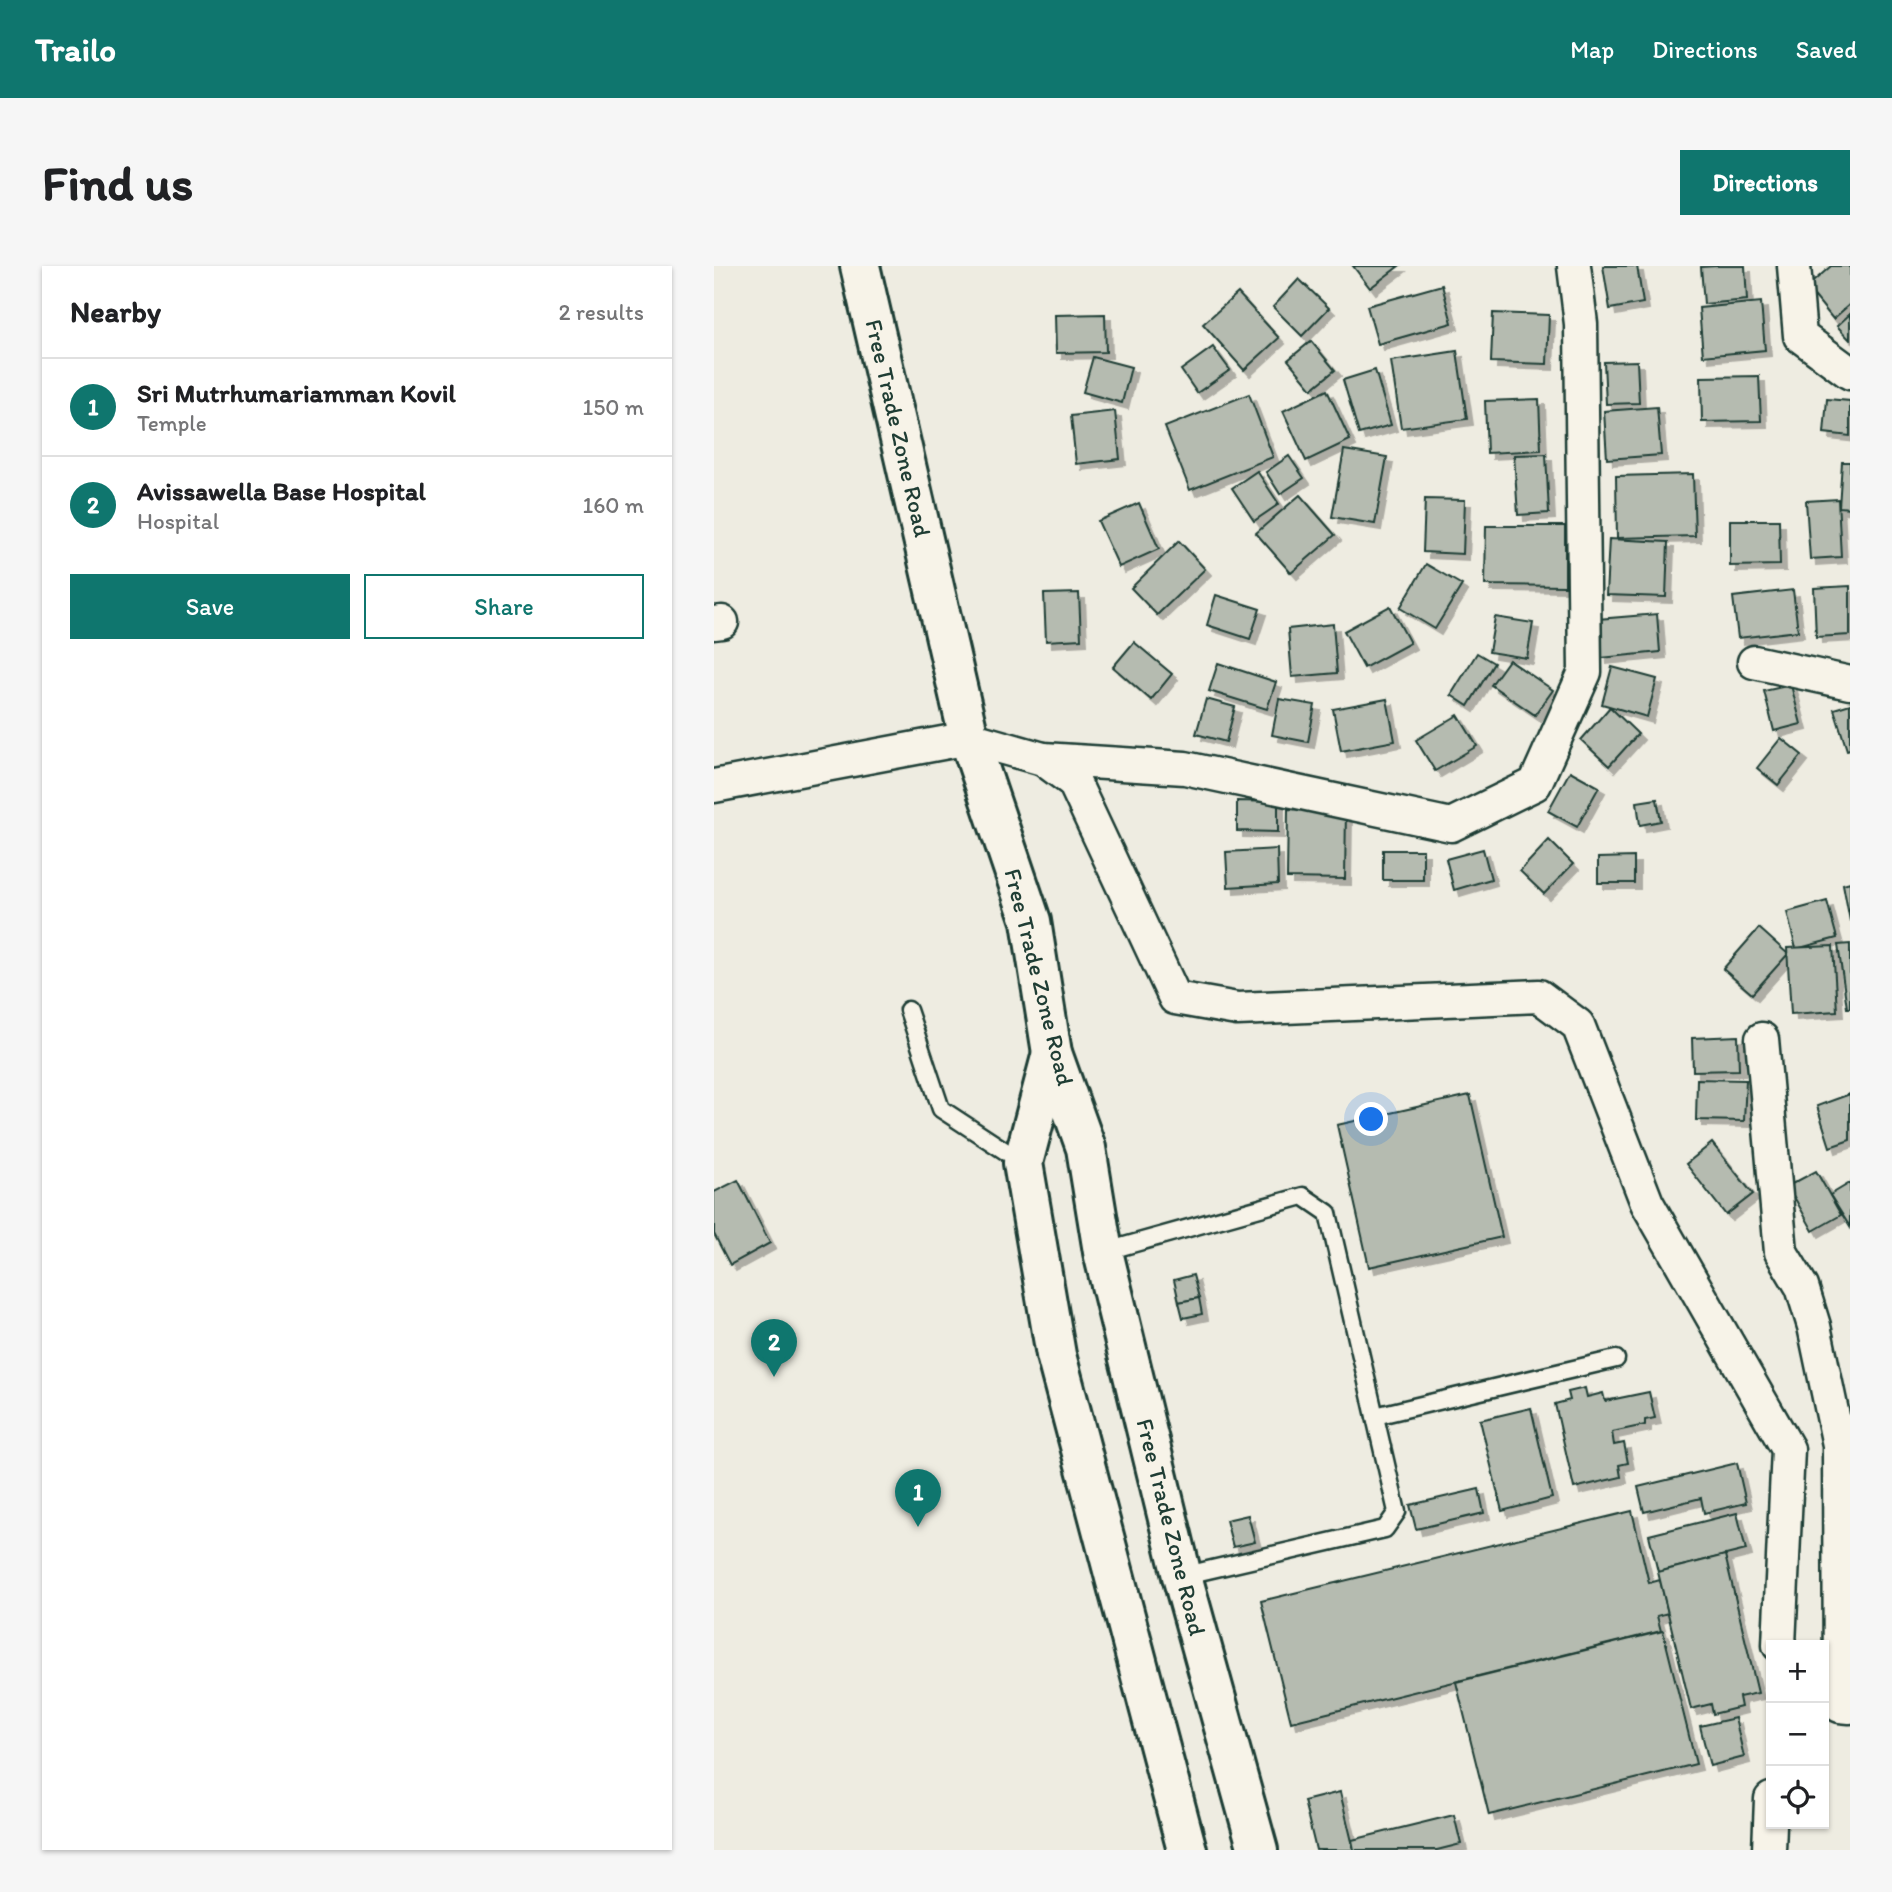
<!DOCTYPE html>
<html lang="en">
<head>
<meta charset="utf-8">
<style>
  body { margin:0; font-family:Itim,sans-serif; background:#f6f6f6; color:#202124 }
  .controls { position:absolute; right:21px; bottom:21px; display:grid; overflow:hidden; border-radius:0px; box-shadow:0 2px 5px #0004 }
  .controls button { width:63px; height:63px; display:grid; place-items:center; padding:0; border:0; border-bottom:2px solid #e0e0e0; background:#fff; color:#202124; font:35px sans-serif }
  .you { position:absolute; left:658px; top:854px; width:24px; height:24px; margin:-18px; border:5px solid #fff; border-radius:50%; background:#1a73e8; box-shadow:0 0 0 10px #1a73e833 }
  .badge { display:grid; place-items:center; width:46px; height:46px; border-radius:50%; background:#0f766e; color:#fff; font-size:23px; font-weight:700 }
  .pin { position:absolute; translate:-50% -58px; filter:drop-shadow(0 2px 4px #0008) }
  .pin::after { content:''; position:absolute; top:37px; width:24px; height:21px; background:inherit; clip-path:polygon(0 0,100% 0,50% 100%) }
  .list { margin:0; padding:0; list-style:none }
  h2 { display:flex; justify-content:space-between; align-items:center; height:91px; margin:0; padding:0 28px; font-size:30px }
  h2 small { font-size:23px; font-weight:400; color:#757577 }
  .list li { display:grid; grid-template-columns:46px 1fr auto; gap:21px; align-items:center; box-sizing:border-box; height:98px; padding:0 28px; border-top:2px solid #e0e0e0 }
  .list b { display:block; font-size:26px; white-space:nowrap }
  .list p { margin:0; font-size:23px; white-space:nowrap; color:#757577 }
  .list em { font-size:23px; font-style:normal; color:#757577 }
  .actions { display:flex; gap:14px; padding:21px 28px }
  .actions a { flex:1; padding:16px 0; border:2px solid #0f766e; border-radius:0px; text-align:center; font-size:24px; color:#0f766e }
  .actions .main { background:#0f766e; color:#fff }
  .icon { flex:none; width:38px; height:38px; fill:none; stroke:currentColor; stroke-width:2; stroke-linecap:round; stroke-linejoin:round }
  .map { position:relative; flex:none; width:1136px; height:1584px; overflow:hidden; border-radius:0px }
  header { display:flex; align-items:center; gap:42px; box-sizing:border-box; height:98px; padding:0 35px; background:#0f766e; color:#fff }
  header strong { font-size:33px }
  nav { display:flex; gap:38px; margin-inline-start:auto; font-size:24px }
  .intro { display:flex; align-items:center; justify-content:space-between; box-sizing:border-box; height:168px; padding:0 42px }
  h1 { margin:0; font-size:49px }
  .button { padding:18px 32px; border-radius:0px; background:#0f766e; color:#fff; font-size:24px; font-weight:700 }
  main { display:flex; gap:42px; padding:0 42px }
  aside { flex:1; background:#fff; border-radius:0px; box-shadow:0 2px 5px #0004 }
  .map>svg:first-child { display:block }
  .building { fill:#b5bbb0; stroke:#1f3d34; stroke-width:2; filter:url(#shadow) }
  .lines { fill:none; stroke-linecap:round; stroke-linejoin:round }
  .service-casing { stroke:#1f3d34; stroke-width:21 }
  .minor-casing { stroke:#1f3d34; stroke-width:37 }
  .tertiary-casing { stroke:#1f3d34; stroke-width:44 }
  .service { stroke:#f7f3e8; stroke-width:16 }
  .minor { stroke:#f7f3e8; stroke-width:32 }
  .tertiary { stroke:#f7f3e8; stroke-width:38 }
  .labels { text-anchor:middle; stroke-width:6; stroke-linejoin:round; paint-order:stroke }
  .street-label { font-size:24px; fill:#1f3d34; stroke:#f7f3e8 }
</style>
</head>
<body>
<header>
<strong>Trailo</strong>
<nav><a>Map</a><a>Directions</a><a>Saved</a></nav>
</header>
<div class="intro"><h1>Find us</h1><a class="button">Directions</a></div>
<main>
<aside>
<h2>Nearby<small>2 results</small></h2>
<ul class="list">
<li><span class="badge">1</span><div><b>Sri Mutrhumariamman Kovil</b><p>Temple</p></div><em>150 m</em></li>
<li><span class="badge">2</span><div><b>Avissawella Base Hospital</b><p>Hospital</p></div><em>160 m</em></li>
</ul>
<div class="actions"><a class="main">Save</a><a>Share</a></div>
</aside>
<div class="map">
<svg width="1136" height="1584" viewBox="0 0 1136 1584">
  <defs>
    <filter id="shadow"><feDropShadow dx="6" dy="6" stdDeviation="0" flood-color="#0004"/></filter>
  </defs>
  <rect width="100%" height="100%" fill="#eeece1"/>
  <filter id="ink" filterUnits="userSpaceOnUse"><feTurbulence type="fractalNoise" baseFrequency=".0143" numOctaves="2"/><feDisplacementMap in="SourceGraphic" scale="14" xChannelSelector="R" yChannelSelector="G"/><feConvolveMatrix kernelMatrix="1 2 1 2 8 2 1 2 1" color-interpolation-filters="sRGB"/></filter>
  <g filter="url(#ink)">
    <!-- building -->
    <g class="building">
      <polygon points="639,0 685,0 656,22"/>
      <polygon points="889,0 923,0 929,37 896,43"/>
      <polygon points="1004,0 1031,0 1033,34 990,38 987,1"/>
      <polygon points="1117,0 1136,0 1136,38 1119,53 1093,21"/>
      <polygon points="585,13 615,42 588,70 559,41"/>
      <polygon points="728,19 738,57 664,78 653,40"/>
      <polygon points="524,27 565,72 530,104 489,58"/>
      <polygon points="1047,36 1051,84 989,90 985,42"/>
      <polygon points="779,47 835,49 833,98 777,96"/>
      <polygon points="391,48 392,86 342,87 341,49"/>
      <polygon points="1136,48 1136,74 1123,60"/>
      <polygon points="597,75 621,104 598,123 574,94"/>
      <polygon points="499,81 516,104 483,127 467,104"/>
      <polygon points="743,85 753,153 687,162 677,95"/>
      <polygon points="379,91 417,101 408,137 369,126"/>
      <polygon points="923,95 925,137 892,138 890,96"/>
      <polygon points="661,104 677,159 645,168 629,114"/>
      <polygon points="1045,110 1047,155 988,156 987,111"/>
      <polygon points="613,124 636,174 592,195 569,145"/>
      <polygon points="535,128 559,191 476,224 451,161"/>
      <polygon points="825,133 827,184 773,187 771,135"/>
      <polygon points="1113,133 1136,135 1136,170 1110,167"/>
      <polygon points="943,141 947,189 893,193 890,145"/>
      <polygon points="401,145 406,193 362,198 357,150"/>
      <polygon points="630,184 673,191 661,258 618,251"/>
      <polygon points="832,188 835,247 804,249 800,189"/>
      <polygon points="575,190 590,212 566,228 552,206"/>
      <polygon points="1128,196 1136,196 1136,242 1125,241"/>
      <polygon points="543,205 565,238 540,255 518,222"/>
      <polygon points="979,208 981,270 903,272 902,210"/>
      <polygon points="586,229 621,269 577,307 542,267"/>
      <polygon points="711,233 751,234 749,288 709,286"/>
      <polygon points="1124,233 1127,291 1096,293 1092,235"/>
      <polygon points="425,237 445,283 405,301 384,255"/>
      <polygon points="1016,254 1065,254 1066,299 1016,300"/>
      <polygon points="772,260 851,260 851,320 771,319"/>
      <polygon points="895,273 954,276 952,331 892,329"/>
      <polygon points="465,275 491,303 443,349 417,322"/>
      <polygon points="712,298 748,319 721,363 686,342"/>
      <polygon points="1136,320 1136,369 1102,371 1100,322"/>
      <polygon points="1079,324 1084,365 1024,372 1019,331"/>
      <polygon points="365,327 367,373 332,375 330,328"/>
      <polygon points="502,329 546,343 536,373 493,359"/>
      <polygon points="676,340 696,377 650,402 630,365"/>
      <polygon points="943,348 946,386 887,392 884,353"/>
      <polygon points="781,351 819,357 813,392 775,386"/>
      <polygon points="619,358 623,407 578,411 574,363"/>
      <polygon points="420,376 458,408 437,434 399,401"/>
      <polygon points="763,387 780,397 754,440 737,429"/>
      <polygon points="795,394 839,424 821,449 777,419"/>
      <polygon points="504,397 562,416 553,443 495,425"/>
      <polygon points="898,401 943,413 933,451 888,438"/>
      <polygon points="1077,419 1087,458 1060,465 1050,425"/>
      <polygon points="492,433 521,441 512,476 482,468"/>
      <polygon points="565,433 601,439 594,476 558,469"/>
      <polygon points="673,433 681,475 627,485 619,443"/>
      <polygon points="1136,438 1136,483 1133,484 1120,443"/>
      <polygon points="896,441 924,468 895,500 867,474"/>
      <polygon points="744,449 763,480 721,505 702,474"/>
      <polygon points="1067,472 1088,489 1064,519 1043,502"/>
      <polygon points="856,505 885,521 863,561 834,545"/>
      <polygon points="943,533 947,555 926,559 923,536"/>
      <polygon points="523,535 564,536 564,566 523,565"/>
      <polygon points="574,543 632,544 631,613 573,612"/>
      <polygon points="835,574 859,598 830,628 806,605"/>
      <polygon points="563,583 564,618 514,621 512,586"/>
      <polygon points="769,583 777,613 740,624 732,593"/>
      <rect x="669" y="584" width="40" height="30"/>
      <polygon points="920,591 920,617 884,617 884,592"/>
      <polygon points="1136,616 1136,655 1129,618"/>
      <polygon points="1113,635 1123,672 1082,683 1073,646"/>
      <polygon points="1045,662 1074,688 1038,728 1009,703"/>
      <polygon points="1136,678 1136,742 1133,742 1124,679"/>
      <polygon points="1119,680 1123,745 1077,748 1073,682"/>
      <polygon points="1024,770 1025,804 979,805 978,772"/>
      <polygon points="983,813 1032,814 1030,855 982,854"/>
      <polygon points="1136,828 1136,874 1116,881 1103,840"/>
      <polygon points="756,829 788,971 655,1001 623,859"/>
      <polygon points="998,877 1039,928 1012,949 972,898"/>
      <polygon points="1102,905 1127,949 1099,965 1074,920"/>
      <polygon points="24,914 56,977 16,999 0,968 0,926"/>
      <polygon points="1136,917 1136,961 1116,929"/>
      <polygon points="479,1009 485,1032 465,1036 460,1014"/>
      <polygon points="485,1032 488,1048 469,1052 465,1036"/>
      <polygon points="871,1122 873,1131 889,1127 891,1135 935,1126 941,1152 931,1154 931,1159 898,1166 900,1179 910,1177 914,1197 905,1199 907,1211 860,1222 841,1138 856,1134 854,1126"/>
      <polygon points="817,1142 838,1232 788,1245 766,1154"/>
      <polygon points="1023,1197 1032,1237 990,1247 987,1232 930,1246 924,1221"/>
      <polygon points="765,1223 770,1247 702,1263 696,1239"/>
      <polygon points="918,1245 935,1317 946,1314 954,1347 943,1350 947,1365 577,1456 547,1335"/>
      <polygon points="1023,1247 1032,1284 944,1306 935,1269"/>
      <polygon points="534,1249 541,1276 519,1281 512,1254"/>
      <polygon points="1011,1289 1044,1427 1025,1431 1027,1441 999,1448 997,1438 977,1443 944,1306"/>
      <polygon points="949,1365 982,1498 775,1549 742,1416"/>
      <polygon points="1021,1452 1030,1491 996,1500 986,1460"/>
      <polygon points="626,1526 640,1584 602,1584 590,1535"/>
      <polygon points="740,1549 747,1578 723,1584 640,1584 638,1574"/>
    </g>
    <g class="lines">
      <!-- service casing -->
      <g class="service-casing">
        <g id="service">
          <polyline points="194,744 227,843 308,896"/>
          <polyline points="389,986 589,930 614,947 683,1246 671,1263 468,1310"/>
          <polyline points="661,1150 902,1093"/>
        </g>
      </g>
      <!-- minor casing -->
      <g class="minor-casing">
        <g id="minor">
          <polyline points="1080,0 1086,70 1136,107"/>
          <polyline points="0,357 8,356"/>
          <polyline points="1040,396 1136,417"/>
          <polyline points="329,493 471,502 737,559 821,518 871,406 867,58 860,0"/>
          <polyline points="0,520 255,472 329,493 360,516 461,732 523,743 825,730 864,759 933,937 1074,1183 1065,1379"/>
          <polyline points="1048,773 1067,986 1088,1021 1100,1060 1125,1179 1126,1440 1136,1441"/>
          <polyline points="1055,1584 1057,1533"/>
        </g>
      </g>
      <!-- tertiary casing -->
      <g class="tertiary-casing">
        <g id="tertiary">
          <polyline points="146,0 255,472 317,655 338,787 372,882 389,986 468,1310 544,1584"/>
          <polyline points="338,787 309,897 342,1089 473,1584"/>
        </g>
      </g>
      <!-- service -->
      <use href="#service" class="service"/>
      <!-- minor -->
      <use href="#minor" class="minor"/>
      <!-- tertiary -->
      <use href="#tertiary" class="tertiary"/>
    </g>
  </g>
  <g class="labels">
    <!-- street labels -->
    <g class="street-label">
      <text transform="translate(184 162) rotate(77)" y="8">Free Trade Zone Road</text>
      <text transform="translate(325 711) rotate(76)" y="8">Free Trade Zone Road</text>
      <text transform="translate(457 1261) rotate(76)" y="8">Free Trade Zone Road</text>
    </g>
  </g>
</svg>
<div class="controls">
<button>+</button>
<button>−</button>
<button><svg class="icon" aria-label="locate" viewBox="0 0 24 24"><circle cx="12" cy="12" r="6"/><path d="M12 2v4M12 18v4M2 12h4M18 12h4"/></svg></button>
</div>
<div class="you"></div>
<div class="pin badge" style="left:204px;top:1261px">1</div>
<div class="pin badge" style="left:60px;top:1111px">2</div>
</div>
</main>
</body>
</html>
